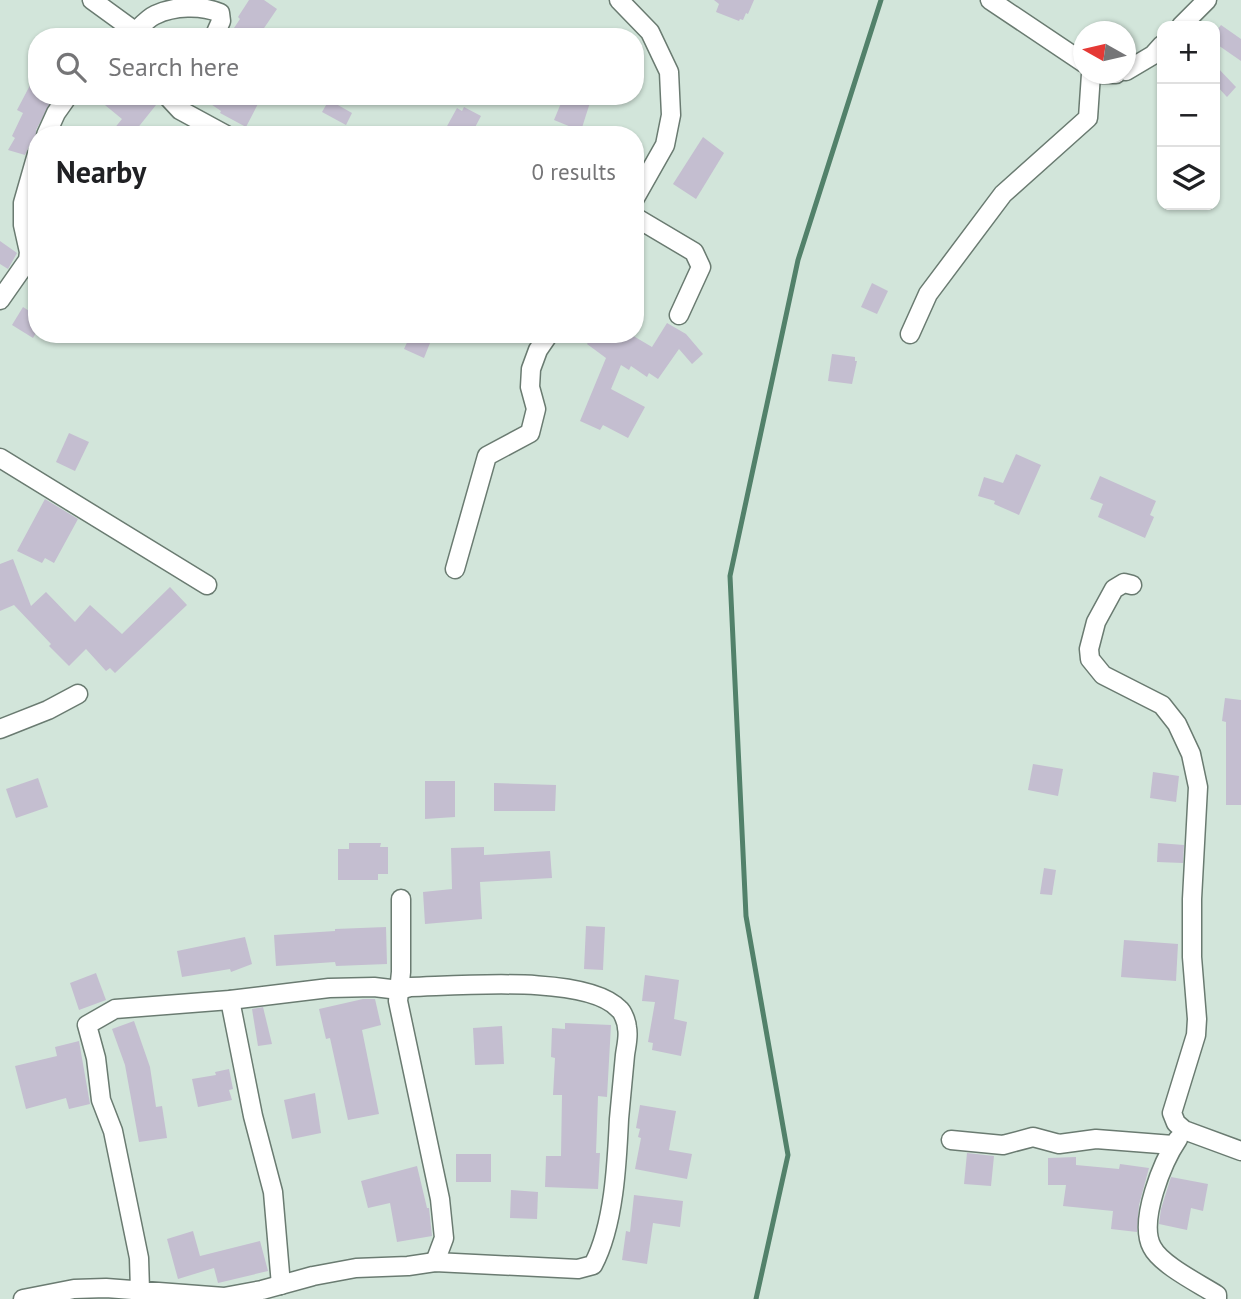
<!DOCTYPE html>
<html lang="en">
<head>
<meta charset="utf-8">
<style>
  body { margin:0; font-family:"PT Sans",sans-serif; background:#f2f2f2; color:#202124 }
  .controls { position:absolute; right:21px; top:21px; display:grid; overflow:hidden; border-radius:14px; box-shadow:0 2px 5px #0004 }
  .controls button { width:63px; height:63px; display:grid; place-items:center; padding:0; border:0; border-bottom:2px solid #e0e0e0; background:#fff; color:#202124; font:35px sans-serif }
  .compass { position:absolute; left:1073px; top:21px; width:63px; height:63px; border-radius:50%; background:#fff; box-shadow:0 2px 5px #0004; rotate:278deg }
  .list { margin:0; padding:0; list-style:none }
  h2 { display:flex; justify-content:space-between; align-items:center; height:91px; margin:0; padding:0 28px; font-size:30px }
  h2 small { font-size:23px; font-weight:400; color:#757577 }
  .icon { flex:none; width:38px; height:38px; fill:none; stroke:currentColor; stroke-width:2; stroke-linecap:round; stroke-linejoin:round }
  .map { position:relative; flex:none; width:1241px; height:1299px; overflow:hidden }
  .search { position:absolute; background:#fff; box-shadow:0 2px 5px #0004; left:28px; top:28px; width:616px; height:77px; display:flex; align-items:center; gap:18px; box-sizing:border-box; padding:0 24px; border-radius:28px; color:#757577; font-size:26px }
  .panel { position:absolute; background:#fff; box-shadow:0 2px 5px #0004; left:28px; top:126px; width:616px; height:217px; border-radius:28px }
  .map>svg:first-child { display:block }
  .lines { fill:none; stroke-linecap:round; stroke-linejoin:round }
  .stream { stroke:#52816a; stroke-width:5 }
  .building { fill:#c4bed0 }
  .minor-casing { stroke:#6a7b71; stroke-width:21 }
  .minor { stroke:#fff; stroke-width:18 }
</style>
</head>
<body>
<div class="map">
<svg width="1241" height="1299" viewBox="0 0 1241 1299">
  <rect width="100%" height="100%" fill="#d2e5da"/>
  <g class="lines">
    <!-- stream -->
    <polyline class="stream" points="756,1299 788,1155 746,916 730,576 798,260 881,0"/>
  </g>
  <!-- building -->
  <g class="building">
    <polygon points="249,0 264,0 277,9 258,37 247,37 234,28 240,19 238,17"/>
    <polygon points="714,0 754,0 748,14 746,13 743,20 740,19 739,21 716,12 719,4"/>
    <polygon points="1221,25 1241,39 1241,61 1215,43 1215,33"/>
    <polygon points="1215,65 1236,87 1227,97 1215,84"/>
    <polygon points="37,72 37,96 54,96 36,130 37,143 29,146 25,155 8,150 15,138 12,136 23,113 17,110"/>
    <polygon points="94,96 146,96 156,105 132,135 109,135 122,119"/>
    <polygon points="199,96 262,96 246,127 220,113 221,111"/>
    <polygon points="564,96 592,96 581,131 554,120"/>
    <polygon points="329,100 352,113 346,125 322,112"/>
    <polygon points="464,107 481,116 471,135 458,135 446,128 457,108 462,111"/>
    <polygon points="703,137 724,153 696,199 673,184"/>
    <polygon points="0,241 17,253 8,269 0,264"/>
    <polygon points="872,283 888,291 877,314 861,307"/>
    <polygon points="23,307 37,316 37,331 33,338 12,325"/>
    <polygon points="667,323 686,334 703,354 692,364 679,349 658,379 649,373 647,377 631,366 629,370 621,365 611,389 645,407 628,438 603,425 600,430 580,421 606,358 587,344 594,334 630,334 652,347"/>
    <polygon points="411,334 424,334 432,338 424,358 404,349"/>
    <polygon points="832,354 855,357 855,361 857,361 852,384 828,381"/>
    <polygon points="69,433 89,442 75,471 56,462"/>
    <polygon points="1016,454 1041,465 1019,515 994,504 995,501 978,496 984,477 1003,483"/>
    <polygon points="1100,476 1156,501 1150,515 1154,517 1145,538 1098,517 1103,504 1090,499"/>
    <polygon points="45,499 78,519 54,563 45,558 42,563 17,551"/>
    <polygon points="13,559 31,606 46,592 75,622 90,605 122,634 170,587 187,605 115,673 110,668 106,671 86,649 69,666 49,646 51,644 14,605 0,611 0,564"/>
    <polygon points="1225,698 1241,700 1241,805 1226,805 1226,722 1222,721"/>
    <polygon points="1033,764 1063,769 1058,796 1028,790"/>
    <polygon points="1153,772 1179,776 1176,802 1150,798"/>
    <polygon points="38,778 48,807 16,818 6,789"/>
    <polygon points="425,781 455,781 455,817 425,819"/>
    <polygon points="494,783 556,785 555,811 494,811"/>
    <polygon points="349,843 381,843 380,847 388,847 388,874 378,874 378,880 338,880 338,849 349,849"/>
    <polygon points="1158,843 1184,845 1183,863 1157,862"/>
    <polygon points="484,847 484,855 550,851 552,878 480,882 482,919 425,924 423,892 452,889 451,848"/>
    <polygon points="1044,868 1056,870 1052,895 1040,894"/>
    <polygon points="586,926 605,927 603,970 584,969"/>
    <polygon points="386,927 387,964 336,966 335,962 276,966 274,935 335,931 335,929"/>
    <polygon points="245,937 252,964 231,972 230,969 182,977 177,951"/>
    <polygon points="1124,940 1178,944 1176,981 1121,977"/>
    <polygon points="96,973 106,1000 79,1010 70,983"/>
    <polygon points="645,975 679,980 674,1019 687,1022 681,1056 652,1050 653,1043 648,1042 655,1002 642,1001"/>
    <polygon points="363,999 375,999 381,1025 362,1030 379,1114 348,1120 330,1038 326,1039 319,1009"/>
    <polygon points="263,1007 272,1044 258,1046 252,1009"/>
    <polygon points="134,1021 150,1067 156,1107 162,1106 167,1138 139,1142 125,1065 112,1029"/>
    <polygon points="565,1023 611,1025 607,1097 598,1096 596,1153 600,1153 598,1189 545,1187 546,1156 561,1156 562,1095 553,1095 555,1058 551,1057 552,1028 565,1029"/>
    <polygon points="502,1026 504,1064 475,1065 473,1028"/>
    <polygon points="79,1041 90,1104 69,1109 66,1098 26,1109 15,1066 57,1056 55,1047"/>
    <polygon points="229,1069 233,1089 229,1090 232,1100 198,1107 192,1079 216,1075 215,1072"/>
    <polygon points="315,1093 321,1133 292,1139 284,1100"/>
    <polygon points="640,1105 676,1111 669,1150 692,1154 687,1179 635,1169 641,1138 638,1137 640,1129 636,1128"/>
    <polygon points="967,1153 994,1156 991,1186 964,1184"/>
    <rect x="456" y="1154" width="35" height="28"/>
    <polygon points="1076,1157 1076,1165 1119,1169 1120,1164 1149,1168 1139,1205 1137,1232 1111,1229 1113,1211 1063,1206 1066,1185 1048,1185 1048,1158"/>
    <polygon points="417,1166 427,1208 429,1208 432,1236 397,1242 390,1203 368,1208 361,1181"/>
    <polygon points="1171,1177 1208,1184 1203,1211 1191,1208 1187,1230 1159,1224 1161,1209"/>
    <polygon points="511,1190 538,1192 537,1219 510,1218"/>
    <polygon points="634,1195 683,1201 680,1227 653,1223 647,1264 622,1260 626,1231 630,1232"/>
    <polygon points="193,1231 200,1256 260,1241 268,1271 218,1283 214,1268 178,1279 167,1239"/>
  </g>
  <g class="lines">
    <!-- minor casing -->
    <g class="minor-casing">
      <g id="minor">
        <polyline points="92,0 136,32"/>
        <polyline points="619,0 650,32 669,72 671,115 665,145 635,198"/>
        <polyline points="990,0 1084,63"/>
        <polyline points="1181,26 1207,0"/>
        <path d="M130 37C138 30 146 19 155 15 174 6 201 5 220 13L221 21 214 37"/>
        <polyline points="1126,71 1153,55 1162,45"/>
        <polyline points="1102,74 1116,74"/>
        <polyline points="167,96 180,110 226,135"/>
        <polyline points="46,135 56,113 68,96"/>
        <polyline points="635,217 694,252 701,267 679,315"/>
        <polyline points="0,300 28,260 29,252 23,225 23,203 37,154"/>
        <polyline points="910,334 928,294 1003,194 1088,118 1091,74"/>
        <polyline points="0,458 207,585"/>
        <polyline points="455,569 487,456 530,433 536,409 530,387 531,369 538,350 549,334"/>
        <polyline points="1132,585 1124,583 1114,589 1096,622 1089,649 1090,659 1103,675 1162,705 1177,724 1191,754 1198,787 1192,899 1192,957 1197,1019 1196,1035 1172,1113 1176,1123 1184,1130 1241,1151"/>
        <polyline points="0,729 48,710 78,694"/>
        <polyline points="401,899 401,972 398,1001 440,1199 444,1238 435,1262"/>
        <polyline points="230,1000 253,1116 273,1192 281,1285"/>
        <path d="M1178 1139C1163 1161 1138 1221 1152 1247 1161 1265 1200 1284 1217 1295V1299"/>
        <polyline points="951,1140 1003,1145 1033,1137 1059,1144 1096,1139 1173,1145"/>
        <path d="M23 1299 74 1289 106 1288 224 1297 262 1290 313 1276 356 1268 408 1266 435 1262 578 1269 593 1265C614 1226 617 1163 619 1119 621 1098 623 1076 625 1055 626 1047 629 1036 627 1028 627 1023 623 1012 619 1009 586 974 457 986 410 987L399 990 374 987 329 988 230 1000 115 1009 87 1025 96 1058 101 1100 113 1131 139 1258 140 1290"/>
      </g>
    </g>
    <!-- minor -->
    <use href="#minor" class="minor"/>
  </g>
</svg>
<div class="controls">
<button>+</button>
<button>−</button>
<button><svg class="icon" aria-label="layers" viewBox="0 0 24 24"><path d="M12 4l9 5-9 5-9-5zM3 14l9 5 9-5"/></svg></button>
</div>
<svg class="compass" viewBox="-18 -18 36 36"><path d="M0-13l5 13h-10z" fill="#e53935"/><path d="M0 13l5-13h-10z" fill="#757577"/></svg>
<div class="search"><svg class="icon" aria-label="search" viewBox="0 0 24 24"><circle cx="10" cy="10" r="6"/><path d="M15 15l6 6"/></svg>Search here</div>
<section class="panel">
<h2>Nearby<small>0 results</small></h2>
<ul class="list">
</ul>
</section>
</div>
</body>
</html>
